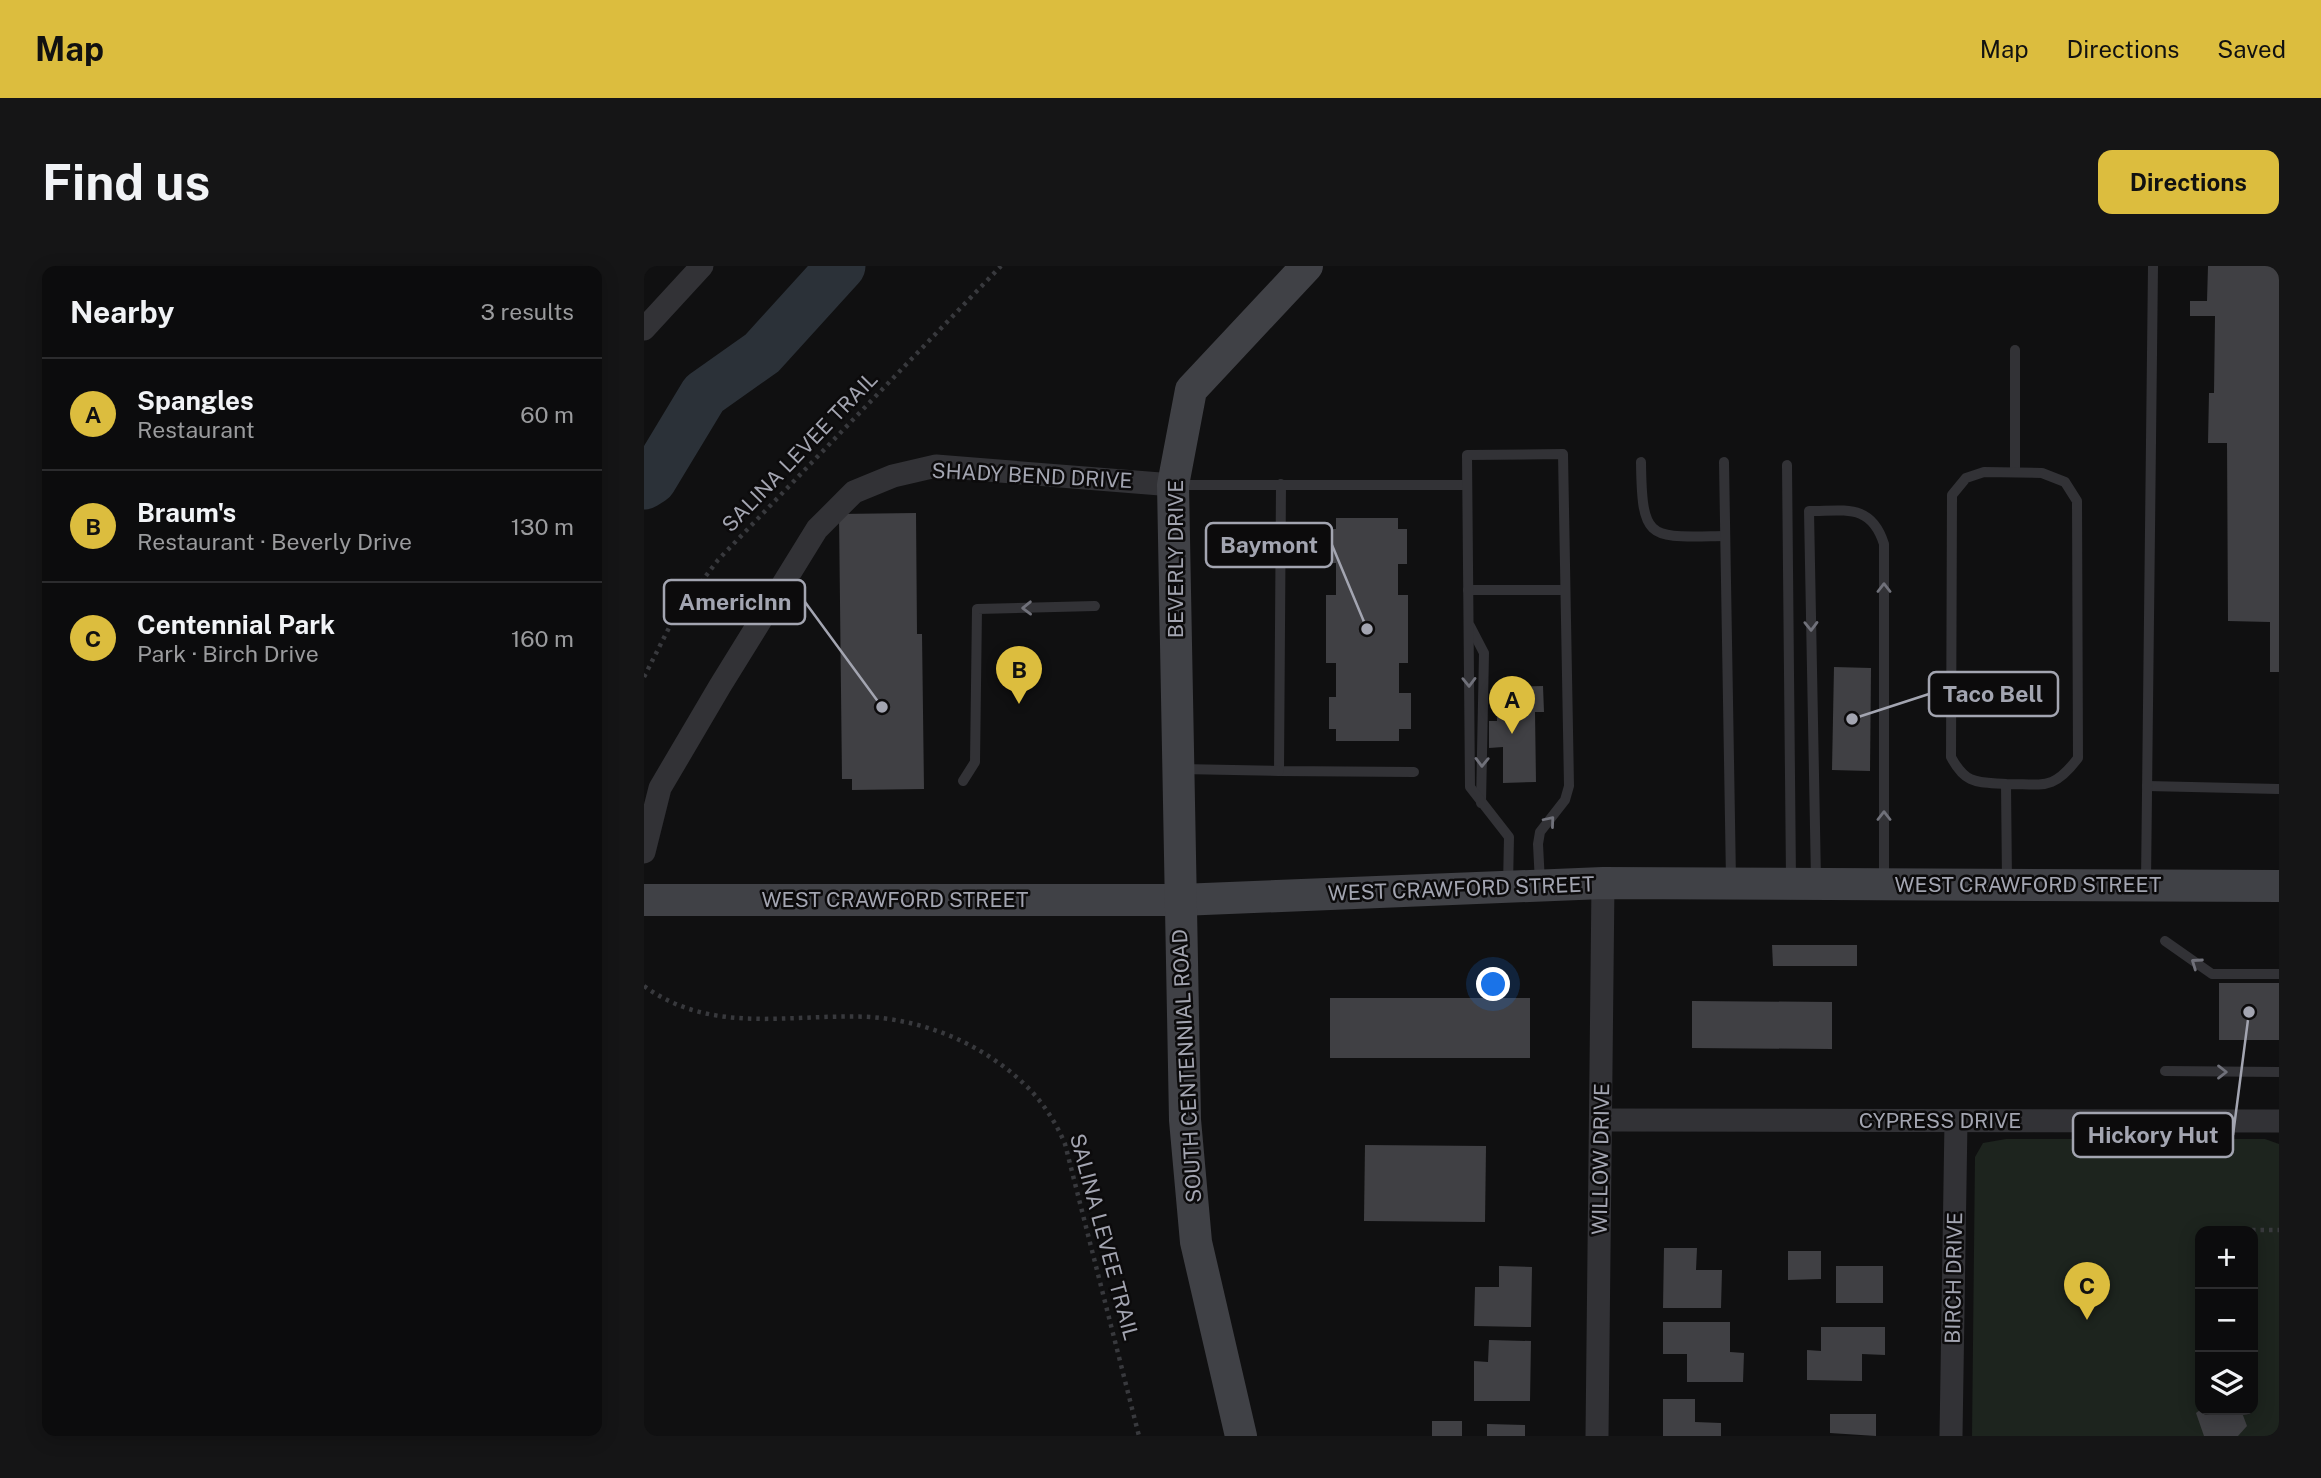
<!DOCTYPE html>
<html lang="en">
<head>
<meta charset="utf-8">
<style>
  body { margin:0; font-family:"Public Sans",sans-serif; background:#151516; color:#f1f3f6 }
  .controls { position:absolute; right:21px; bottom:21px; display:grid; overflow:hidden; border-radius:14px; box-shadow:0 4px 18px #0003 }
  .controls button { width:63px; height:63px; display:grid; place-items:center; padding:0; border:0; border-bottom:2px solid #2c2c2e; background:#0c0c0d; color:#f1f3f6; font:35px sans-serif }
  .you { position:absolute; left:850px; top:719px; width:24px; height:24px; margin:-18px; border:5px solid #fff; border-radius:50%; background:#1a73e8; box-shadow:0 0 0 10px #1a73e833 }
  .badge { display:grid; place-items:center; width:46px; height:46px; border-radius:50%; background:#dcbd3e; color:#111; font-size:23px; font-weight:700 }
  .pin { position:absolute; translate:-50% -58px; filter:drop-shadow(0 2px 4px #0008) }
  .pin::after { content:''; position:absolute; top:37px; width:24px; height:21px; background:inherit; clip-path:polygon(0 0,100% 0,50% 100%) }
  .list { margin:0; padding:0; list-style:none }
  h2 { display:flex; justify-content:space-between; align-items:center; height:91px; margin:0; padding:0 28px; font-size:30px }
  h2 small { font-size:23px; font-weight:400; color:#9a9b9d }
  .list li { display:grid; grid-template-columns:46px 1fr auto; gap:21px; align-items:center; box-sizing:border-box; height:112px; padding:0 28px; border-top:2px solid #2c2c2e }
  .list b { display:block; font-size:26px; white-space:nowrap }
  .list p { margin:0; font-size:23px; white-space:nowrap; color:#9a9b9d }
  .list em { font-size:23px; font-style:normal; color:#9a9b9d }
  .icon { flex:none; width:38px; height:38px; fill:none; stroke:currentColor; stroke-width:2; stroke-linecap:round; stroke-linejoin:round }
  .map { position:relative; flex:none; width:1635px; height:1170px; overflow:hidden; border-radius:14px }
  header { display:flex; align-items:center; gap:42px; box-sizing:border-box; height:98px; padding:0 35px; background:#dcbd3e; color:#111 }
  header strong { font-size:33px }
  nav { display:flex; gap:38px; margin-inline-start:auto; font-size:24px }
  .intro { display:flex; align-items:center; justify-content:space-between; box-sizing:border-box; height:168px; padding:0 42px }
  h1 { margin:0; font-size:49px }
  .button { padding:18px 32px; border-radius:14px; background:#dcbd3e; color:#111; font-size:24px; font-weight:700 }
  main { display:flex; gap:42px; padding:0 42px }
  aside { flex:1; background:#0c0c0d; border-radius:14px; box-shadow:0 4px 18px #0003 }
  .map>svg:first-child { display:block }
  .green { fill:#1d241e; fill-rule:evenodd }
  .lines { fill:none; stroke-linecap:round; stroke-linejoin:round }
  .river { stroke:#2b3138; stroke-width:49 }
  .building { fill:#404044 }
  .path { stroke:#38393d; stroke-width:4.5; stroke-dasharray:3.5 5; stroke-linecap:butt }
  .lane { stroke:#323236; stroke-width:10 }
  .street { stroke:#323236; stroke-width:23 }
  .secondary { stroke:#404146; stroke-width:32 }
  .oneway { stroke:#70717a }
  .labels { text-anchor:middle; stroke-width:5; stroke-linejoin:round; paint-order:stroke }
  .street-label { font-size:21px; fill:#a3a5b1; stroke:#0c0b0c }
  .leader { fill:none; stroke:#a3a5b1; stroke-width:2.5 }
  .callout-dot { fill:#a3a5b1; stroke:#0c0b0c; stroke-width:2.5 }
  .callout { fill:#0c0b0c; stroke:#a3a5b1; stroke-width:2.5 }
  .callout-label { font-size:23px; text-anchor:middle; font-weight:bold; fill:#a3a5b1 }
</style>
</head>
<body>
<header>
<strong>Map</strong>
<nav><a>Map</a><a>Directions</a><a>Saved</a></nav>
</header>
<div class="intro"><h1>Find us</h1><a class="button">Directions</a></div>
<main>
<aside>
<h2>Nearby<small>3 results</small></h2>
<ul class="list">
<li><span class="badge">A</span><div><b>Spangles</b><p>Restaurant</p></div><em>60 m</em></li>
<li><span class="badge">B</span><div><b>Braum's</b><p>Restaurant · Beverly Drive</p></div><em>130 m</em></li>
<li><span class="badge">C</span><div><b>Centennial Park</b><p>Park · Birch Drive</p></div><em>160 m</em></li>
</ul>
</aside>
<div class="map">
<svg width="1635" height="1170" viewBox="0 0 1635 1170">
  <rect width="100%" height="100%" fill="#101011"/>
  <!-- green -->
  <path class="green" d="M1362 873H1621L1635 878V1170H1328L1331 891 1339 877ZM1556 965H1609V1144H1556Z"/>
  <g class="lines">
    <!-- river -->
    <polyline class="river" points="0,219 8,214 60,128 118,87 197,0"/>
  </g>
  <!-- building -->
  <g class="building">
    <polygon points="1564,0 1635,0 1635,406 1626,406 1626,356 1584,355 1583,177 1564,177 1565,127 1570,127 1571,50 1546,50 1546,35 1563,35"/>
    <polygon points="272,247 273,368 278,368 280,523 208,524 208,513 198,513 195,248"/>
    <polygon points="692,252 754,252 754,263 763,263 763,298 754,298 754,329 764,329 764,397 755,397 755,427 767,427 767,463 755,463 755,475 692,475 692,463 685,463 685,431 692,431 692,397 682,397 682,329 692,329 692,297 685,297 685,263 692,263"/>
    <polygon points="1190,401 1227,402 1226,505 1188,504"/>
    <polygon points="899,420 900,446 891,446 892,516 859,517 859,481 845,482 845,455 853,455 852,421"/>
    <polygon points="1128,679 1213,679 1213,700 1129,700"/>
    <rect x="1575" y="717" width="60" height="57"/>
    <rect x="686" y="732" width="200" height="60"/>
    <polygon points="1048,735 1188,736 1188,783 1048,782"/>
    <polygon points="721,879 842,880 841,956 720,955"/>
    <polygon points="1020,982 1053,982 1052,1004 1078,1004 1077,1042 1019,1042"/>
    <polygon points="1144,985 1177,985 1177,1013 1144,1014"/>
    <polygon points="855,1000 888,1001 887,1061 830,1060 831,1021 855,1021"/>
    <rect x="1192" y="1000" width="47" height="37"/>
    <polygon points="1019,1056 1086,1056 1086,1086 1100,1087 1099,1116 1043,1116 1043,1088 1019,1088"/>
    <polygon points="1177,1061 1241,1061 1241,1089 1218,1088 1218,1115 1163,1114 1163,1084 1177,1085"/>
    <polygon points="845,1074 887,1075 886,1135 830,1135 830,1095 844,1096"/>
    <polygon points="1019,1133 1051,1133 1051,1156 1077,1157 1077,1170 1019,1170"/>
    <polygon points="1556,1144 1597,1144 1603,1160 1594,1170 1560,1170 1552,1147"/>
    <polygon points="1186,1148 1232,1148 1232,1170 1186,1167"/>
    <rect x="788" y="1155" width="30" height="15"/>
    <polygon points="843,1158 881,1159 881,1170 843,1170"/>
  </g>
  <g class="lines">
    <!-- path -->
    <g class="path">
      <polyline points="0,411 30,352 74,294 357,0"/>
      <path d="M0 720C69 770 147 747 226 751 269 754 311 768 346 791 381 814 405 840 421 878L495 1170"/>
      <polyline points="1608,964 1635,964"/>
    </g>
    <!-- lane -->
    <g class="lane">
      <polyline points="1371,84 1371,206"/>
      <path d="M997 196C998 277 1005 271 1081 270"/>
      <polyline points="1080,196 1087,614"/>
      <polyline points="1143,199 1147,614"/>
      <polyline points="637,218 635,505 770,506"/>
      <polyline points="532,219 823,219"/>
      <polyline points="824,324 921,324"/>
      <polyline points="826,360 840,387 837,537"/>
      <polyline points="537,503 635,505"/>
      <polyline points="319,515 331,496 333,343 451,340"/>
      <path d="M1362 518C1333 516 1322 519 1307 491L1308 229 1322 212 1340 206 1398 207 1421 216 1433 235 1434 492C1409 525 1400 518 1362 518L1363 616"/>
      <polyline points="1503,520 1635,523"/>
      <path d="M1172 614 1165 245C1201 245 1227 237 1240 278V615"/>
      <polyline points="1502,616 1509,0"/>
      <polyline points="864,619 865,571 826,521 823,189 919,188 925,520 921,534 896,566 894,578 896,617"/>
      <polyline points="1521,675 1568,708 1635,708"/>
      <polyline points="1521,805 1635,806"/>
    </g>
    <!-- street -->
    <g class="street">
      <polyline points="0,63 58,0"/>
      <polyline points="0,586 16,522 76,420 173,263 210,226 249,210 292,200 529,219"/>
      <polyline points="958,854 1635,855"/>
      <polyline points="953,1170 959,617"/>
      <polyline points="1307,1170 1312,855"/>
    </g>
    <!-- secondary -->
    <g class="secondary">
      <polyline points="0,634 536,634 959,617 1635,620"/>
      <polyline points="597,1170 552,976 541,854 529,219 547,124 663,0"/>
    </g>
  </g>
  <!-- one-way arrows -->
  <defs><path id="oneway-chevron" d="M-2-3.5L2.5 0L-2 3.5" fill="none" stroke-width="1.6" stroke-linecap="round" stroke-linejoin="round" transform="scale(1.75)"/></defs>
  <g class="oneway">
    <use href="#oneway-chevron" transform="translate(1240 322) rotate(-90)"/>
    <use href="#oneway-chevron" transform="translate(383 342) rotate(179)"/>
    <use href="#oneway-chevron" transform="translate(1167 360) rotate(89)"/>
    <use href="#oneway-chevron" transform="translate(825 416) rotate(89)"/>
    <use href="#oneway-chevron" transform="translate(838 496) rotate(91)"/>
    <use href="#oneway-chevron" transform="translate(1240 550) rotate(-90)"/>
    <use href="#oneway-chevron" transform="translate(906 555) rotate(-50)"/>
    <use href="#oneway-chevron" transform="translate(1552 697) rotate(-145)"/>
    <use href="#oneway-chevron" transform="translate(1578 806)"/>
  </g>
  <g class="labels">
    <!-- street labels -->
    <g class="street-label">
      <text transform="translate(156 186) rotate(-46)" y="7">SALINA LEVEE TRAIL</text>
      <text transform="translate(388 210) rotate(3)" y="7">SHADY BEND DRIVE</text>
      <text transform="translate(532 293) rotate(-90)" y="7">BEVERLY DRIVE</text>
      <text x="1384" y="626">WEST CRAWFORD STREET</text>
      <text transform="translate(817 623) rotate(-2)" y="7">WEST CRAWFORD STREET</text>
      <text x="251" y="641">WEST CRAWFORD STREET</text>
      <text transform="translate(543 800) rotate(-93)" y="7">SOUTH CENTENNIAL ROAD</text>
      <text x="1296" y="862">CYPRESS DRIVE</text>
      <text transform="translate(957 893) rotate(-89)" y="7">WILLOW DRIVE</text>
      <text transform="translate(460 971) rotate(75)" y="7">SALINA LEVEE TRAIL</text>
      <text transform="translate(1310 1012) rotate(-89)" y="7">BIRCH DRIVE</text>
    </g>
  </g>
  <!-- callouts -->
  <path class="leader" d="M723 363L688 279M238 441L161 336M1208 453L1285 428M1605 746L1589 869"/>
  <g class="callout-dot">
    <circle cx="723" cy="363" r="7"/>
    <circle cx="238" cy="441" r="7"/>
    <circle cx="1208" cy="453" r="7"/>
    <circle cx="1605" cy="746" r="7"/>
  </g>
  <g class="callout">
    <rect x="562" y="257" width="126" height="44" rx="7"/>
    <rect x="20" y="314" width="141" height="44" rx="7"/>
    <rect x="1285" y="406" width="129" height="44" rx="7"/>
    <rect x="1429" y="847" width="160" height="44" rx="7"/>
  </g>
  <g class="callout-label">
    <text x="625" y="287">Baymont</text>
    <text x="91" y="344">AmericInn</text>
    <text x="1349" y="436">Taco Bell</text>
    <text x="1509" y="877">Hickory Hut</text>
  </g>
</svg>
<div class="controls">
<button>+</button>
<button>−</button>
<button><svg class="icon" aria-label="layers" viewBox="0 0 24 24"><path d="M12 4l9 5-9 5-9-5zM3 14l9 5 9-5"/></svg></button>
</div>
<div class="you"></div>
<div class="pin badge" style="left:868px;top:468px">A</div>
<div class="pin badge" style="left:375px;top:438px">B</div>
<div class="pin badge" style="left:1443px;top:1054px">C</div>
</div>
</main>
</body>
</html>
